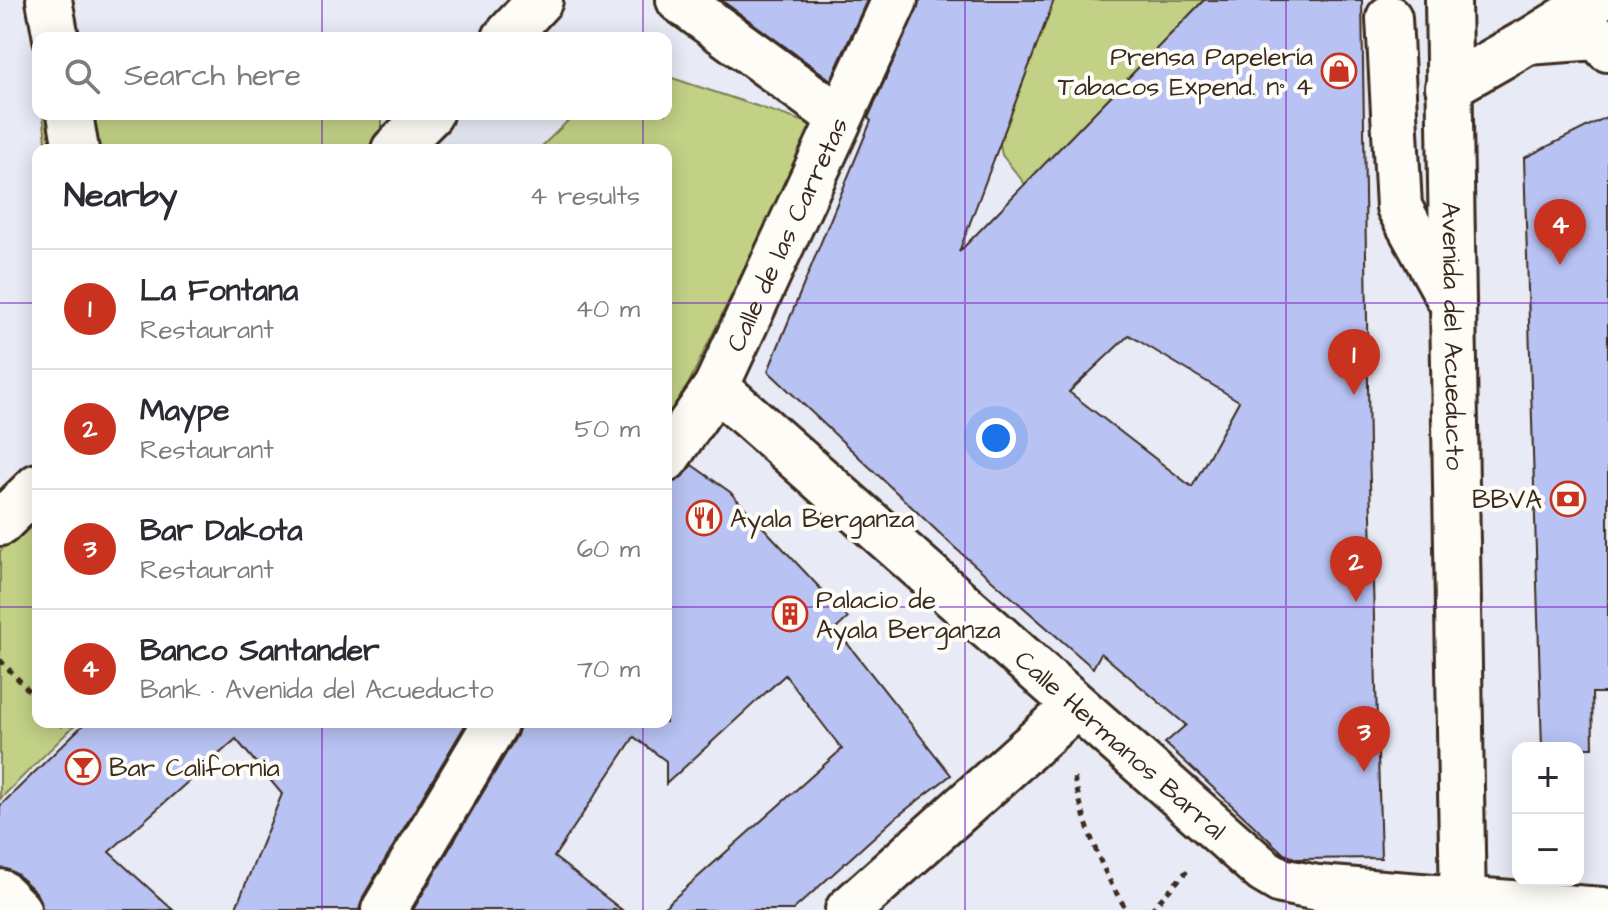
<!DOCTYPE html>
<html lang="en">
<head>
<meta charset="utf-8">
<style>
  body { margin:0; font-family:"Architects Daughter",sans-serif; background:#f7f7f7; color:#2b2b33 }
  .controls { position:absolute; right:24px; bottom:24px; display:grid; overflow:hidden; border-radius:16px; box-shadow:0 4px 20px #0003 }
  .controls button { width:72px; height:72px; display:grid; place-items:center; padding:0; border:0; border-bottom:2px solid #e1e1e2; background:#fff; color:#2b2b33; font:40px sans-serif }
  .you { position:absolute; left:996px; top:438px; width:28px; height:28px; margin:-20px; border:6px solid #fff; border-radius:50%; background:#1a73e8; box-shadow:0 0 0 12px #1a73e833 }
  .badge { display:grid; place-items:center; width:52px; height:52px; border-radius:50%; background:#c8321e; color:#fff; font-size:26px; font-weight:700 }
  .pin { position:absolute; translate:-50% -66px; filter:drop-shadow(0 2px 4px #0008) }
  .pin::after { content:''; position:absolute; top:42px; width:28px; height:24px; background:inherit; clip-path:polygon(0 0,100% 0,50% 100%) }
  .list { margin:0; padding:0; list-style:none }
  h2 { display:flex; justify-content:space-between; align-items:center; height:104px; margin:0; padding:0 32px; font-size:34px }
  h2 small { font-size:26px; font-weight:400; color:#7c7c81 }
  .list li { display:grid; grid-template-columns:52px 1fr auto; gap:24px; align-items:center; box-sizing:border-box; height:120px; padding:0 32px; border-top:2px solid #e1e1e2 }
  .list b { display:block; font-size:30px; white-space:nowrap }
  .list p { margin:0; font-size:26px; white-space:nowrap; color:#7c7c81 }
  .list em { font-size:26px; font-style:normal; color:#7c7c81 }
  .icon { flex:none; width:44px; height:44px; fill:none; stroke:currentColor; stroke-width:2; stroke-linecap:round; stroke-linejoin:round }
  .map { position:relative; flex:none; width:1608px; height:910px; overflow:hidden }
  .search { position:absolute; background:#fff; box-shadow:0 4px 20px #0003; left:32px; top:32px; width:640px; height:88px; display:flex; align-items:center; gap:20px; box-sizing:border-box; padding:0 28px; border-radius:16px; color:#7c7c81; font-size:30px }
  .panel { position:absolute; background:#fff; box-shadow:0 4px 20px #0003; left:32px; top:144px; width:640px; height:584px; border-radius:16px }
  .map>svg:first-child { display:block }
  .green { fill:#c2d186; stroke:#7e7e52; stroke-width:2 }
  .building { fill:#b8c2f3; stroke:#3b2a1e; stroke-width:2; fill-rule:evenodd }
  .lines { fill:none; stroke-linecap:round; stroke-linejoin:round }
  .minor-casing { stroke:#3b2a1e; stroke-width:50 }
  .path { stroke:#3b2a1e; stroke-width:5; stroke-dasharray:6 6; stroke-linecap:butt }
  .minor { stroke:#fdfcf7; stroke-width:44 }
  .grid { fill:none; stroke:#7b2cbf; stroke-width:2; stroke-opacity:0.55 }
  .labels { text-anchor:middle; stroke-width:8; stroke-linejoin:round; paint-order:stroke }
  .poi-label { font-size:26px; fill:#3b2a1e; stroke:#fdfcf7; text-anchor:start }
  .street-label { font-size:26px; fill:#3b2a1e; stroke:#fdfcf7 }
</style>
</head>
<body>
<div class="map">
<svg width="1608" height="910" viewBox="0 0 1608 910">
  <rect width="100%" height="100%" fill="#e8ebf6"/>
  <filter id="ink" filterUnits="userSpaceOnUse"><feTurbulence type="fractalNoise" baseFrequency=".0125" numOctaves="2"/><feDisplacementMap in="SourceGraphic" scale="16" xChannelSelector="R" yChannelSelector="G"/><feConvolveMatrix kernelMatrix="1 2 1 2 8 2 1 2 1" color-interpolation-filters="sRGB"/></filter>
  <g filter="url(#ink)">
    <!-- green -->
    <g class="green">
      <polygon points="1037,0 1204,0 1025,184 1002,155 999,138 1051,9"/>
      <polygon points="666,76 814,125 668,426 666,150 538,150 575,114 666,114"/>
      <polygon points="43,114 382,114 382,137 369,150 47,150"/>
      <polygon points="38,515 38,722 78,722 0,799 0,551"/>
    </g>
    <!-- building -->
    <g class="building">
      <polygon points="721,0 867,0 831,80"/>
      <path d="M920 0H1054L959 252 1204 0H1362L1369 448 1381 858 1297 859 1284 854 1165 743 1186 725 1101 653 1093 668 954 547 768 371 871 121 868 118ZM1129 335 1239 401 1192 487 1069 392Z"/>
      <polygon points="1608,116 1608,693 1592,693 1593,748 1542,748 1524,158"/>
      <polygon points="692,465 730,492 848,618 836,629 951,775 895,818 793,910 661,910 842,749 785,675 666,784 666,761 634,737 554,857 622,910 413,910 517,735 521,722 666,722 666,484 677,481"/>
      <polygon points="86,722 467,722 363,897 359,910 235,910 282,794 236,739 109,852 173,910 42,910 36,892 17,874 0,868 0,806"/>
    </g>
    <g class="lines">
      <!-- minor casing -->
      <g class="minor-casing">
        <g id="minor">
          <polyline points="49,0 56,38"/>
          <polyline points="679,0 839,117"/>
          <path id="s1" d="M1448 0 1463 910"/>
          <polyline points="1389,18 1399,207 1449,298"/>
          <polyline points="505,38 540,0"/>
          <polyline points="1533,39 1596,0"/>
          <polyline points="1448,87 1527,42 1597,37 1608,49"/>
          <polyline points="70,114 76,150"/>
          <polyline points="394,150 430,114"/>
          <path id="s2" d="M716 387 1264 871 1281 881 1318 888 1602 910"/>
          <path id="s3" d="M666 459 716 387 895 0"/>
          <polyline points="0,523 38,486"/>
          <polyline points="0,892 18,910"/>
          <polyline points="384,910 496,722"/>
          <polyline points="848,910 1076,706"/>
        </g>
      </g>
      <!-- path -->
      <g class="path">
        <polyline points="0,660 38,700"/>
        <polyline points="59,722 68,731"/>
        <path d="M1074 778C1085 825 1100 870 1127 910"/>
        <polyline points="1151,910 1187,871"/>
      </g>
      <!-- minor -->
      <use href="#minor" class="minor"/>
    </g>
  </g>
  <!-- grid -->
  <path class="grid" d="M322 0V38M643 0V38M965 0V910M1286 0V910M322 114V150M643 114V150M0 303H38M666 303H1608M0 607H38M666 607H1608M322 722V910M643 722V910"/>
  <!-- icons -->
  <defs>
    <g id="shop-ring" transform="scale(1.8)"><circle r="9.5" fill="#fdfcf7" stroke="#c8321e" stroke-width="1.5"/><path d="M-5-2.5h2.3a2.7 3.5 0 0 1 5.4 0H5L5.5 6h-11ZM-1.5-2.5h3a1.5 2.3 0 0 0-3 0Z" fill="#c8321e"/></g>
    <g id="bank-ring" transform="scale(1.8)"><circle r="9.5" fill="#fdfcf7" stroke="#c8321e" stroke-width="1.5"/><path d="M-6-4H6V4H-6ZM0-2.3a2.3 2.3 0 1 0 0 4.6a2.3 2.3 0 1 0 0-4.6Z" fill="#c8321e"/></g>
    <g id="restaurant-ring" transform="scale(1.8)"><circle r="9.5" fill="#fdfcf7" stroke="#c8321e" stroke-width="1.5"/><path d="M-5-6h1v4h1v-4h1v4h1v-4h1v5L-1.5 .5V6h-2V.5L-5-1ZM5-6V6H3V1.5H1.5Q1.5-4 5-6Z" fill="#c8321e"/></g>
    <g id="building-ring" transform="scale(1.8)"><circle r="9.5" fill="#fdfcf7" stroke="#c8321e" stroke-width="1.5"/><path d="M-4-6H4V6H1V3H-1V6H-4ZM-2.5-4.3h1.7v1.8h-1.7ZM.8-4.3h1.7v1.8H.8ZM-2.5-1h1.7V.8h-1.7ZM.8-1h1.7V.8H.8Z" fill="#c8321e"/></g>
    <g id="bar-ring" transform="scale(1.8)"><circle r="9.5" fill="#fdfcf7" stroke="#c8321e" stroke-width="1.5"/><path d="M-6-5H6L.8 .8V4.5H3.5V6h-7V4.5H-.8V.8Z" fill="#c8321e"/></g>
  </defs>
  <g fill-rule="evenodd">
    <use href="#shop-ring" x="1339" y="71"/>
    <use href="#bank-ring" x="1568" y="499"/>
    <use href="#restaurant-ring" x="704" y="518"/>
    <use href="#building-ring" x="790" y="614"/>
    <use href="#bar-ring" x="83" y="767"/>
  </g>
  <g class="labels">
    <!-- poi labels -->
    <g class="poi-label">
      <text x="1313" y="65" text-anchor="end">Prensa Papelería<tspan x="1313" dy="30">Tabacos Expend. n° 4</tspan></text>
      <text x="1542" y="508" text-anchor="end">BBVA</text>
      <text x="730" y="527">Ayala Berganza</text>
      <text x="816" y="608">Palacio de<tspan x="816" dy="30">Ayala Berganza</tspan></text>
      <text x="109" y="776">Bar California</text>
    </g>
    <!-- street labels -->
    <g class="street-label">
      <text dy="9" stroke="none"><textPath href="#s3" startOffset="256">Calle de las Carretas</textPath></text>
      <text dy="9" stroke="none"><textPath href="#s1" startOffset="336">Avenida del Acueducto</textPath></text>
      <text dy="9" stroke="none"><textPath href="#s2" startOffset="540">Calle Hermanos Barral</textPath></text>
    </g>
  </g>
</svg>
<div class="controls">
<button>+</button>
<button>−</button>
</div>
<div class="you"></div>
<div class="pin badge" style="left:1354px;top:395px">1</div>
<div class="pin badge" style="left:1356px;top:602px">2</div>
<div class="pin badge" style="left:1364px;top:772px">3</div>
<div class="pin badge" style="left:1560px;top:265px">4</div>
<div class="search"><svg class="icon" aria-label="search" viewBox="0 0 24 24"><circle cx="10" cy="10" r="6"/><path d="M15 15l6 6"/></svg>Search here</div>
<section class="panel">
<h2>Nearby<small>4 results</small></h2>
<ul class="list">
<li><span class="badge">1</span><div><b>La Fontana</b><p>Restaurant</p></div><em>40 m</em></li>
<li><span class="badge">2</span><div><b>Maype</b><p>Restaurant</p></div><em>50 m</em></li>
<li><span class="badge">3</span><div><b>Bar Dakota</b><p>Restaurant</p></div><em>60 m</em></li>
<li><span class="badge">4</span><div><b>Banco Santander</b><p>Bank · Avenida del Acueducto</p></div><em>70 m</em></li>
</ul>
</section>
</div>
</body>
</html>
